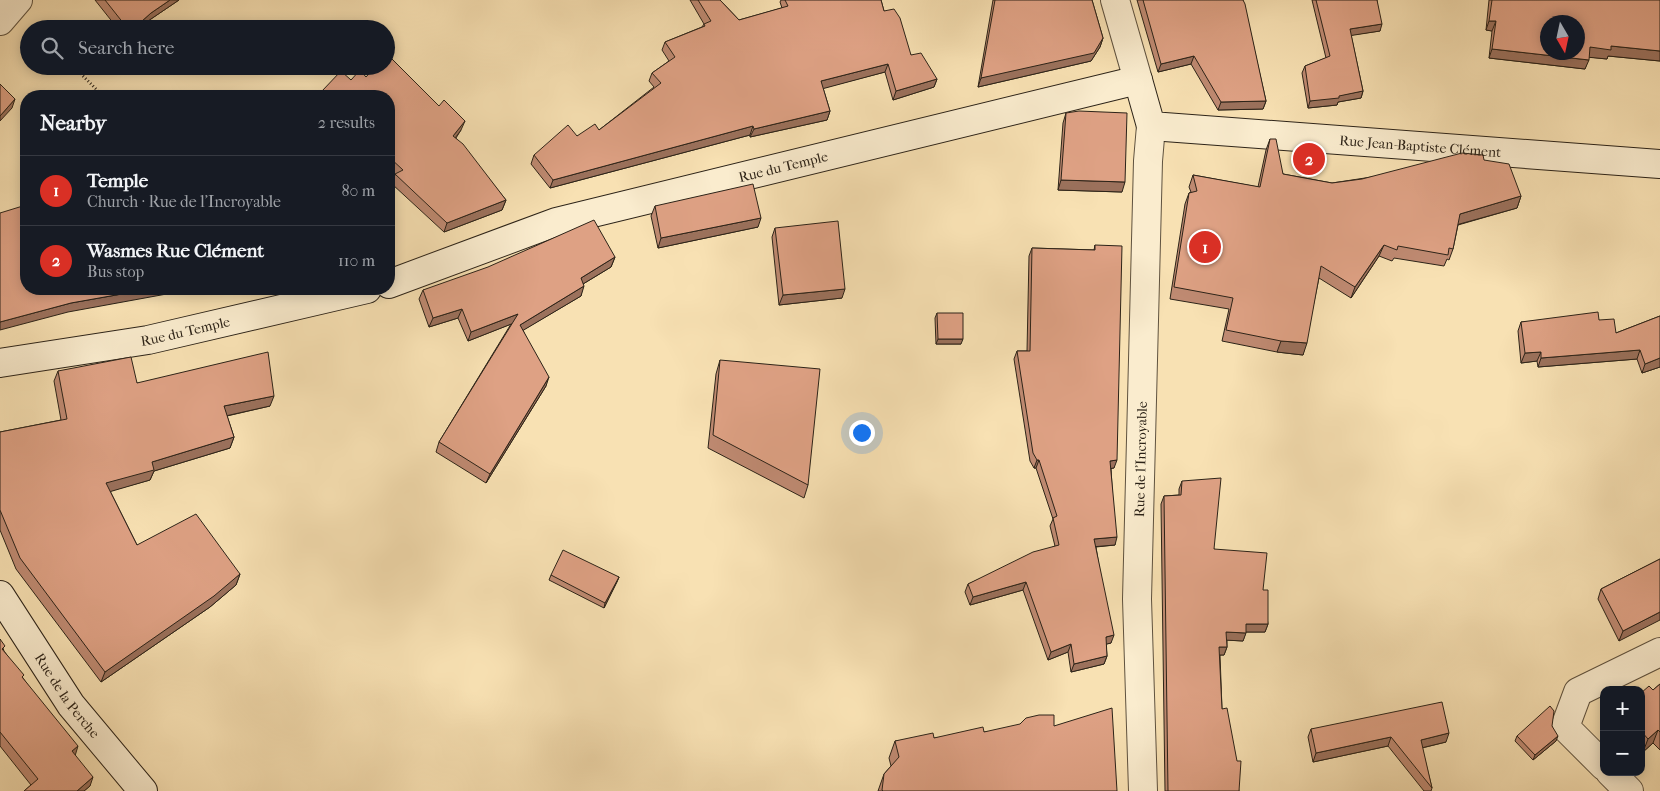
<!DOCTYPE html>
<html lang="en">
<head>
<meta charset="utf-8">
<style>
  body { margin:0; font-family:"IM FELL French Canon",serif; background:#242831; color:#f1f3f6 }
  .controls { position:absolute; right:15px; bottom:15px; display:grid; overflow:hidden; border-radius:10px; box-shadow:0 2px 12px #0003 }
  .controls button { width:45px; height:45px; display:grid; place-items:center; padding:0; border:0; border-bottom:1px solid #363941; background:#171b24; color:#f1f3f6; font:25px sans-serif }
  .compass { position:absolute; left:1540px; top:15px; width:45px; height:45px; border-radius:50%; background:#171b24; box-shadow:0 2px 12px #0003; rotate:171deg }
  .you { position:absolute; left:861px; top:432px; width:18px; height:18px; margin:-12px; border:4px solid #fff; border-radius:50%; background:#1a73e8; box-shadow:0 0 0 8px #1a73e833 }
  .badge { display:grid; place-items:center; width:32px; height:32px; border-radius:50%; background:#d93025; color:#fff; font-size:16px; font-weight:700 }
  .pin { position:absolute; translate:-50% -50%; border:2px solid #fff; box-shadow:0 1px 5px #0006 }
  .list { margin:0; padding:0; list-style:none }
  h2 { display:flex; justify-content:space-between; align-items:center; height:65px; margin:0; padding:0 20px; font-size:21px }
  h2 small { font-size:16px; font-weight:400; color:#9ea1a6 }
  .list li { display:grid; grid-template-columns:32px 1fr auto; gap:15px; align-items:center; box-sizing:border-box; height:70px; padding:0 20px; border-top:1px solid #363941 }
  .list b { display:block; font-size:19px; white-space:nowrap }
  .list p { margin:0; font-size:16px; white-space:nowrap; color:#9ea1a6 }
  .list em { font-size:16px; font-style:normal; color:#9ea1a6 }
  .icon { flex:none; width:28px; height:28px; fill:none; stroke:currentColor; stroke-width:2; stroke-linecap:round; stroke-linejoin:round }
  .map { position:relative; flex:none; width:1660px; height:791px; overflow:hidden }
  .search { position:absolute; background:#171b24; box-shadow:0 2px 12px #0003; left:20px; top:20px; width:375px; height:55px; display:flex; align-items:center; gap:12px; box-sizing:border-box; padding:0 18px; border-radius:28px; color:#9ea1a6; font-size:19px }
  .panel { position:absolute; background:#171b24; box-shadow:0 2px 12px #0003; left:20px; top:90px; width:375px; height:205px; border-radius:20px }
  .map>svg:first-child { display:block }
  .lines { fill:none; stroke-linecap:round; stroke-linejoin:round }
  .street-casing { stroke:#5f523f; stroke-width:30 }
  .secondary-casing { stroke:#2c2318; stroke-width:30 }
  .path { stroke:#2c2318; stroke-width:3; stroke-dasharray:1 2.5; stroke-linecap:butt }
  .street { stroke:#faecce; stroke-width:28 }
  .secondary { stroke:#faecce; stroke-width:28 }
  .wall { fill:#bf8a72; stroke:#2c2318 }
  .shaded-wall { fill:#9b715c; stroke:#2c2318 }
  .building { fill:#dea184; stroke:#2c2318; fill-rule:evenodd }
  .labels { text-anchor:middle; stroke-width:4; stroke-linejoin:round; paint-order:stroke }
  .street-label { font-size:14px; fill:#2c2318; stroke:#faecce }
</style>
</head>
<body>
<div class="map">
<svg width="1660" height="791" viewBox="0 0 1660 791">
  <rect width="100%" height="100%" fill="#f8e1b3"/>
  <filter id="stains"><feTurbulence type="fractalNoise" baseFrequency=".004" numOctaves="4"/><feColorMatrix values="0 0 0 0 .2 0 0 0 0 .09 0 0 0 0 .02 0 0 0 .5 -.17"/></filter>
  <radialGradient id="worn" r=".72"><stop offset=".6" stop-color="#630" stop-opacity="0"/><stop offset="1" stop-color="#630" stop-opacity=".3"/></radialGradient>
  <g class="lines">
    <!-- street casing -->
    <g class="street-casing">
      <g id="street">
        <polyline points="1115,0 1138,80"/>
        <polyline points="0,21 18,0"/>
        <polyline points="1604,766 1565,727 1578,692 1660,652"/>
        <polyline points="1610,772 1629,791"/>
        <path id="s1" d="M1143 791 1137 599 1148 161 1151 126"/>
      </g>
    </g>
    <!-- secondary casing -->
    <g class="secondary-casing">
      <g id="secondary">
        <path id="s2" d="M389 284 556 222 1138 80 1151 126 1660 164"/>
        <path id="s3" d="M0 363 148 340 367 289"/>
        <path id="s4" d="M0 595 71 705 143 791"/>
      </g>
    </g>
    <!-- path -->
    <polyline class="path" points="73,66 103,96"/>
    <!-- street -->
    <use href="#street" class="street"/>
    <!-- secondary -->
    <use href="#secondary" class="secondary"/>
  </g>
  <!-- wall -->
  <g class="wall">
    <polygon points="95,0 179,0 148,21 140,29 118,29"/>
    <polygon points="690,0 720,0 739,20 782,8 780,2 781,0 881,0 884,11 911,55 937,79 934,87 893,100 885,72 823,88 830,111 827,120 750,137 750,135 550,188 531,164 534,155 577,136 599,130 654,87 649,81 652,73 669,61 662,50 665,42 702,27 704,24"/>
    <polygon points="993,0 1092,0 1103,38 1100,47 1091,61 978,87"/>
    <polygon points="1137,0 1243,0 1266,101 1263,109 1218,110 1191,64 1158,72"/>
    <polygon points="1312,0 1377,0 1380,31 1351,35 1363,91 1361,98 1338,102 1337,105 1308,108 1302,73 1305,66 1326,58"/>
    <polygon points="1489,0 1660,0 1660,61 1608,56 1607,59 1589,57 1585,69 1489,58 1492,31 1486,30"/>
    <polygon points="366,77 461,130 456,138 506,200 502,210 444,232 392,184 395,175 389,170 389,96 320,96 322,91 351,80"/>
    <polygon points="1066,113 1122,192 1058,190 1063,123"/>
    <polygon points="1270,139 1283,174 1332,183 1484,160 1521,196 1517,208 1458,225 1453,249 1449,260 1447,259 1444,266 1394,258 1392,261 1379,256 1351,298 1319,278 1303,355 1277,352 1222,341 1229,309 1170,299 1185,204 1189,193 1191,192 1189,187 1193,175 1258,187 1266,150"/>
    <polygon points="655,206 758,227 658,248 651,216"/>
    <polygon points="775,228 842,298 779,305 772,237"/>
    <polygon points="1095,245 1114,468 1111,468 1115,545 1096,547 1111,643 1106,644 1107,656 1104,664 1071,672 1068,652 1048,660 1023,590 970,605 965,592 968,584 1055,546 1050,526 1053,519 1036,468 1034,468 1030,461 1014,359 1017,351 1027,351 1029,256 1032,248 1094,250"/>
    <polygon points="615,257 611,267 583,284 581,296 523,330 546,386 486,483 436,452 439,442 511,324 468,341 458,318 429,327 419,299 423,290"/>
    <polygon points="937,313 961,344 936,344 935,318"/>
    <polygon points="1660,316 1660,367 1642,373 1637,359 1538,367 1537,361 1521,363 1518,331 1521,322 1599,320 1616,333"/>
    <polygon points="720,360 808,485 804,498 708,448 716,374"/>
    <polygon points="58,371 137,383 270,406 227,416 234,437 230,448 154,471 150,480 110,491 137,545 240,574 236,585 210,607 101,682 16,569 0,530 0,432 61,420 54,381"/>
    <polygon points="1182,481 1214,549 1263,590 1268,624 1265,632 1246,632 1243,641 1227,640 1227,647 1224,655 1220,655 1222,709 1239,791 1165,791 1161,504 1164,496 1179,495 1179,489"/>
    <polygon points="1660,559 1619,641 1598,599 1601,589"/>
    <polygon points="551,575 619,577 604,608 549,580"/>
    <polygon points="0,639 4,651 23,678 75,755 90,786 84,791 24,791 31,785 0,746"/>
    <polygon points="1660,684 1660,750 1653,743 1643,752 1641,750 1641,693 1653,690"/>
    <polygon points="1054,726 1117,791 878,791 884,774 891,766 889,758 895,741 934,738 984,732"/>
    <polygon points="1552,726 1556,741 1533,760 1515,741 1517,736"/>
    <polygon points="1311,729 1446,742 1422,748 1432,788 1431,791 1424,791 1388,746 1313,762 1308,737"/>
  </g>
  <!-- shaded-wall -->
  <g class="shaded-wall">
    <polygon points="170,0 179,0 148,21 140,29 133,29 151,13"/>
    <polygon points="1489,21 1496,21 1492,31 1486,30"/>
    <polygon points="1382,24 1380,31 1348,36 1350,29"/>
    <polygon points="1103,38 1100,47 1091,61 978,87 981,78"/>
    <polygon points="1611,46 1660,51 1660,61 1608,56 1607,59 1586,57 1590,47"/>
    <polygon points="1492,49 1589,60 1585,69 1489,58"/>
    <polygon points="1194,56 1191,64 1158,72 1161,64"/>
    <polygon points="888,64 885,72 818,90 821,81"/>
    <polygon points="937,79 934,87 893,100 896,91"/>
    <polygon points="1363,91 1361,98 1338,102 1337,105 1308,108 1310,101"/>
    <polygon points="15,99 12,108 0,121 0,116"/>
    <polygon points="1266,101 1263,109 1218,110 1221,102"/>
    <polygon points="830,111 827,120 750,137 754,129"/>
    <polygon points="465,121 461,130 450,145 453,136"/>
    <polygon points="753,126 750,135 550,188 553,180"/>
    <polygon points="1061,180 1125,182 1122,192 1058,190"/>
    <polygon points="1521,196 1517,208 1456,225 1460,214"/>
    <polygon points="506,200 502,210 444,232 447,223"/>
    <polygon points="761,218 758,227 658,248 661,238"/>
    <polygon points="1384,245 1379,256 1351,298 1355,287"/>
    <polygon points="615,257 611,267 578,287 581,278"/>
    <polygon points="584,286 581,296 517,334 520,325"/>
    <polygon points="150,289 194,289 68,312 0,330 0,322 71,303"/>
    <polygon points="845,289 842,298 779,305 783,295"/>
    <polygon points="462,309 458,318 429,327 433,318"/>
    <polygon points="518,314 514,323 468,341 471,332"/>
    <polygon points="938,339 963,339 961,344 936,344"/>
    <polygon points="1281,341 1307,343 1303,355 1277,352"/>
    <polygon points="1640,350 1637,359 1538,367 1541,358"/>
    <polygon points="1541,352 1537,361 1521,363 1525,353"/>
    <polygon points="1660,358 1660,367 1642,373 1645,364"/>
    <polygon points="549,377 546,386 486,483 490,474"/>
    <polygon points="274,396 270,406 221,417 224,406"/>
    <polygon points="234,437 230,448 154,471 150,480 102,494 106,483 152,462"/>
    <polygon points="1037,460 1039,460 1036,468 1034,468"/>
    <polygon points="1117,460 1114,468 1107,469 1110,461"/>
    <polygon points="1117,537 1115,545 1091,547 1094,539"/>
    <polygon points="240,574 236,585 210,607 101,682 105,672"/>
    <polygon points="619,577 617,582 604,608 605,603"/>
    <polygon points="1026,582 1023,590 970,605 973,597"/>
    <polygon points="1660,612 1660,620 1619,641 1623,631"/>
    <polygon points="1246,624 1268,624 1265,632 1243,632"/>
    <polygon points="1226,632 1246,633 1243,641 1224,640"/>
    <polygon points="1114,635 1111,643 1103,645 1106,637"/>
    <polygon points="1071,644 1068,652 1048,660 1051,652"/>
    <polygon points="1219,647 1227,647 1224,655 1216,655"/>
    <polygon points="1107,656 1104,664 1071,672 1074,664"/>
    <polygon points="1658,730 1653,743 1643,752 1648,739"/>
    <polygon points="1449,733 1446,742 1417,749 1421,740"/>
    <polygon points="1558,736 1556,741 1533,760 1535,755"/>
    <polygon points="1391,737 1388,746 1313,762 1316,753"/>
    <polygon points="78,746 75,756 72,751"/>
    <polygon points="93,777 90,786 84,791 77,791"/>
  </g>
  <!-- building -->
  <g class="building">
    <polygon points="105,0 170,0 151,13 133,29 128,29"/>
    <polygon points="698,0 720,0 739,20 788,6 785,0 881,0 884,11 894,9 900,18 911,55 921,53 937,79 896,91 888,64 821,81 830,111 754,129 753,126 553,180 534,155 568,125 577,136 595,124 599,130 661,83 652,73 675,57 665,42 705,26 704,24 711,21"/>
    <polygon points="995,0 1092,0 1103,38 1094,53 981,78"/>
    <polygon points="1143,0 1243,0 1245,4 1266,101 1221,102 1194,56 1161,64"/>
    <polygon points="1316,0 1377,0 1382,24 1350,29 1363,91 1339,96 1339,98 1310,101 1305,66 1330,56"/>
    <path d="M1492 0H1660V51L1611 46V50L1590 47 1589 60 1492 49 1496 21H1489ZM1548 22H1578V52H1548Z"/>
    <polygon points="387,54 439,106 444,100 465,121 453,136 463,144 506,200 447,223 395,174 403,170 389,157 389,96 327,96 322,91 341,71 351,80 360,70 366,77 376,66 386,66 386,55"/>
    <polygon points="0,84 15,99 0,116"/>
    <polygon points="1079,111 1127,113 1125,182 1061,180 1066,113"/>
    <polygon points="1270,139 1276,139 1283,174 1332,183 1362,179 1462,153 1483,155 1484,160 1509,164 1521,196 1460,214 1453,249 1449,248 1448,255 1398,246 1397,250 1384,245 1355,287 1321,266 1307,343 1281,341 1226,330 1233,298 1174,287 1189,193 1197,191 1193,175 1260,187"/>
    <polygon points="753,184 761,218 661,238 655,206"/>
    <polygon points="26,205 26,289 150,289 71,303 0,322 0,213"/>
    <polygon points="594,220 615,257 581,278 584,286 520,325 549,377 490,474 439,442 518,314 471,332 462,309 433,318 423,290 488,267"/>
    <polygon points="838,221 845,289 783,295 775,228"/>
    <polygon points="1095,245 1122,246 1117,460 1110,461 1117,537 1094,539 1114,635 1106,637 1107,656 1074,664 1071,644 1051,652 1026,582 973,597 968,584 1033,552 1059,545 1053,518 1057,516 1039,460 1037,460 1033,453 1017,351 1030,351 1032,248 1095,250"/>
    <polygon points="1598,312 1599,320 1614,319 1616,333 1660,316 1660,358 1645,364 1640,350 1541,358 1541,352 1525,353 1521,322"/>
    <polygon points="937,313 963,313 963,339 938,339"/>
    <polygon points="268,352 274,396 224,406 234,437 152,462 154,470 106,483 137,545 196,514 240,574 214,596 105,672 20,558 0,510 0,432 67,419 58,371 131,357 137,383"/>
    <polygon points="720,360 820,369 808,485 713,435"/>
    <polygon points="1221,478 1214,549 1267,553 1263,590 1268,590 1268,624 1246,624 1246,633 1226,632 1227,647 1219,647 1222,709 1227,708 1237,761 1241,761 1239,791 1168,791 1164,496 1181,495 1182,481"/>
    <polygon points="563,550 619,577 605,603 551,575"/>
    <polygon points="1660,559 1660,612 1623,631 1601,589"/>
    <polygon points="0,639 5,646 2,649 24,675 22,677 78,746 72,751 93,777 77,791 24,791 38,779 0,732"/>
    <polygon points="1660,684 1660,732 1658,730 1648,739 1641,731 1641,693 1649,686 1653,690"/>
    <polygon points="1442,702 1449,733 1421,740 1432,788 1391,737 1316,753 1311,729"/>
    <polygon points="1550,706 1554,711 1552,726 1558,736 1535,755 1517,736"/>
    <polygon points="1112,708 1117,791 883,791 882,790 884,774 899,757 895,741 933,733 934,738 983,727 984,732 1020,724 1026,718 1039,715 1054,715 1054,726"/>
  </g>
  <g class="labels">
    <!-- street labels -->
    <g class="street-label">
      <text dy="5" stroke="none"><textPath href="#s2" startOffset="1095">Rue Jean-Baptiste Clément</textPath></text>
      <text dy="5" stroke="none"><textPath href="#s2" startOffset="412">Rue du Temple</textPath></text>
      <text dy="5" stroke="none"><textPath href="#s3" startOffset="188">Rue du Temple</textPath></text>
      <text dy="5" stroke="none"><textPath href="#s1" startOffset="332">Rue de l'Incroyable</textPath></text>
      <text dy="5" stroke="none"><textPath href="#s4" startOffset="121">Rue de la Perche</textPath></text>
    </g>
  </g>
  <rect width="100%" height="100%" filter="url(#stains)"/>
  <rect width="100%" height="100%" fill="url(#worn)"/>
</svg>
<div class="controls">
<button>+</button>
<button>−</button>
</div>
<svg class="compass" viewBox="-18 -18 36 36"><path d="M0-13l5 13h-10z" fill="#e53935"/><path d="M0 13l5-13h-10z" fill="#9ea1a6"/></svg>
<div class="you"></div>
<div class="pin badge" style="left:1205px;top:247px">1</div>
<div class="pin badge" style="left:1309px;top:159px">2</div>
<div class="search"><svg class="icon" aria-label="search" viewBox="0 0 24 24"><circle cx="10" cy="10" r="6"/><path d="M15 15l6 6"/></svg>Search here</div>
<section class="panel">
<h2>Nearby<small>2 results</small></h2>
<ul class="list">
<li><span class="badge">1</span><div><b>Temple</b><p>Church · Rue de l'Incroyable</p></div><em>80 m</em></li>
<li><span class="badge">2</span><div><b>Wasmes Rue Clément</b><p>Bus stop</p></div><em>110 m</em></li>
</ul>
</section>
</div>
</body>
</html>
